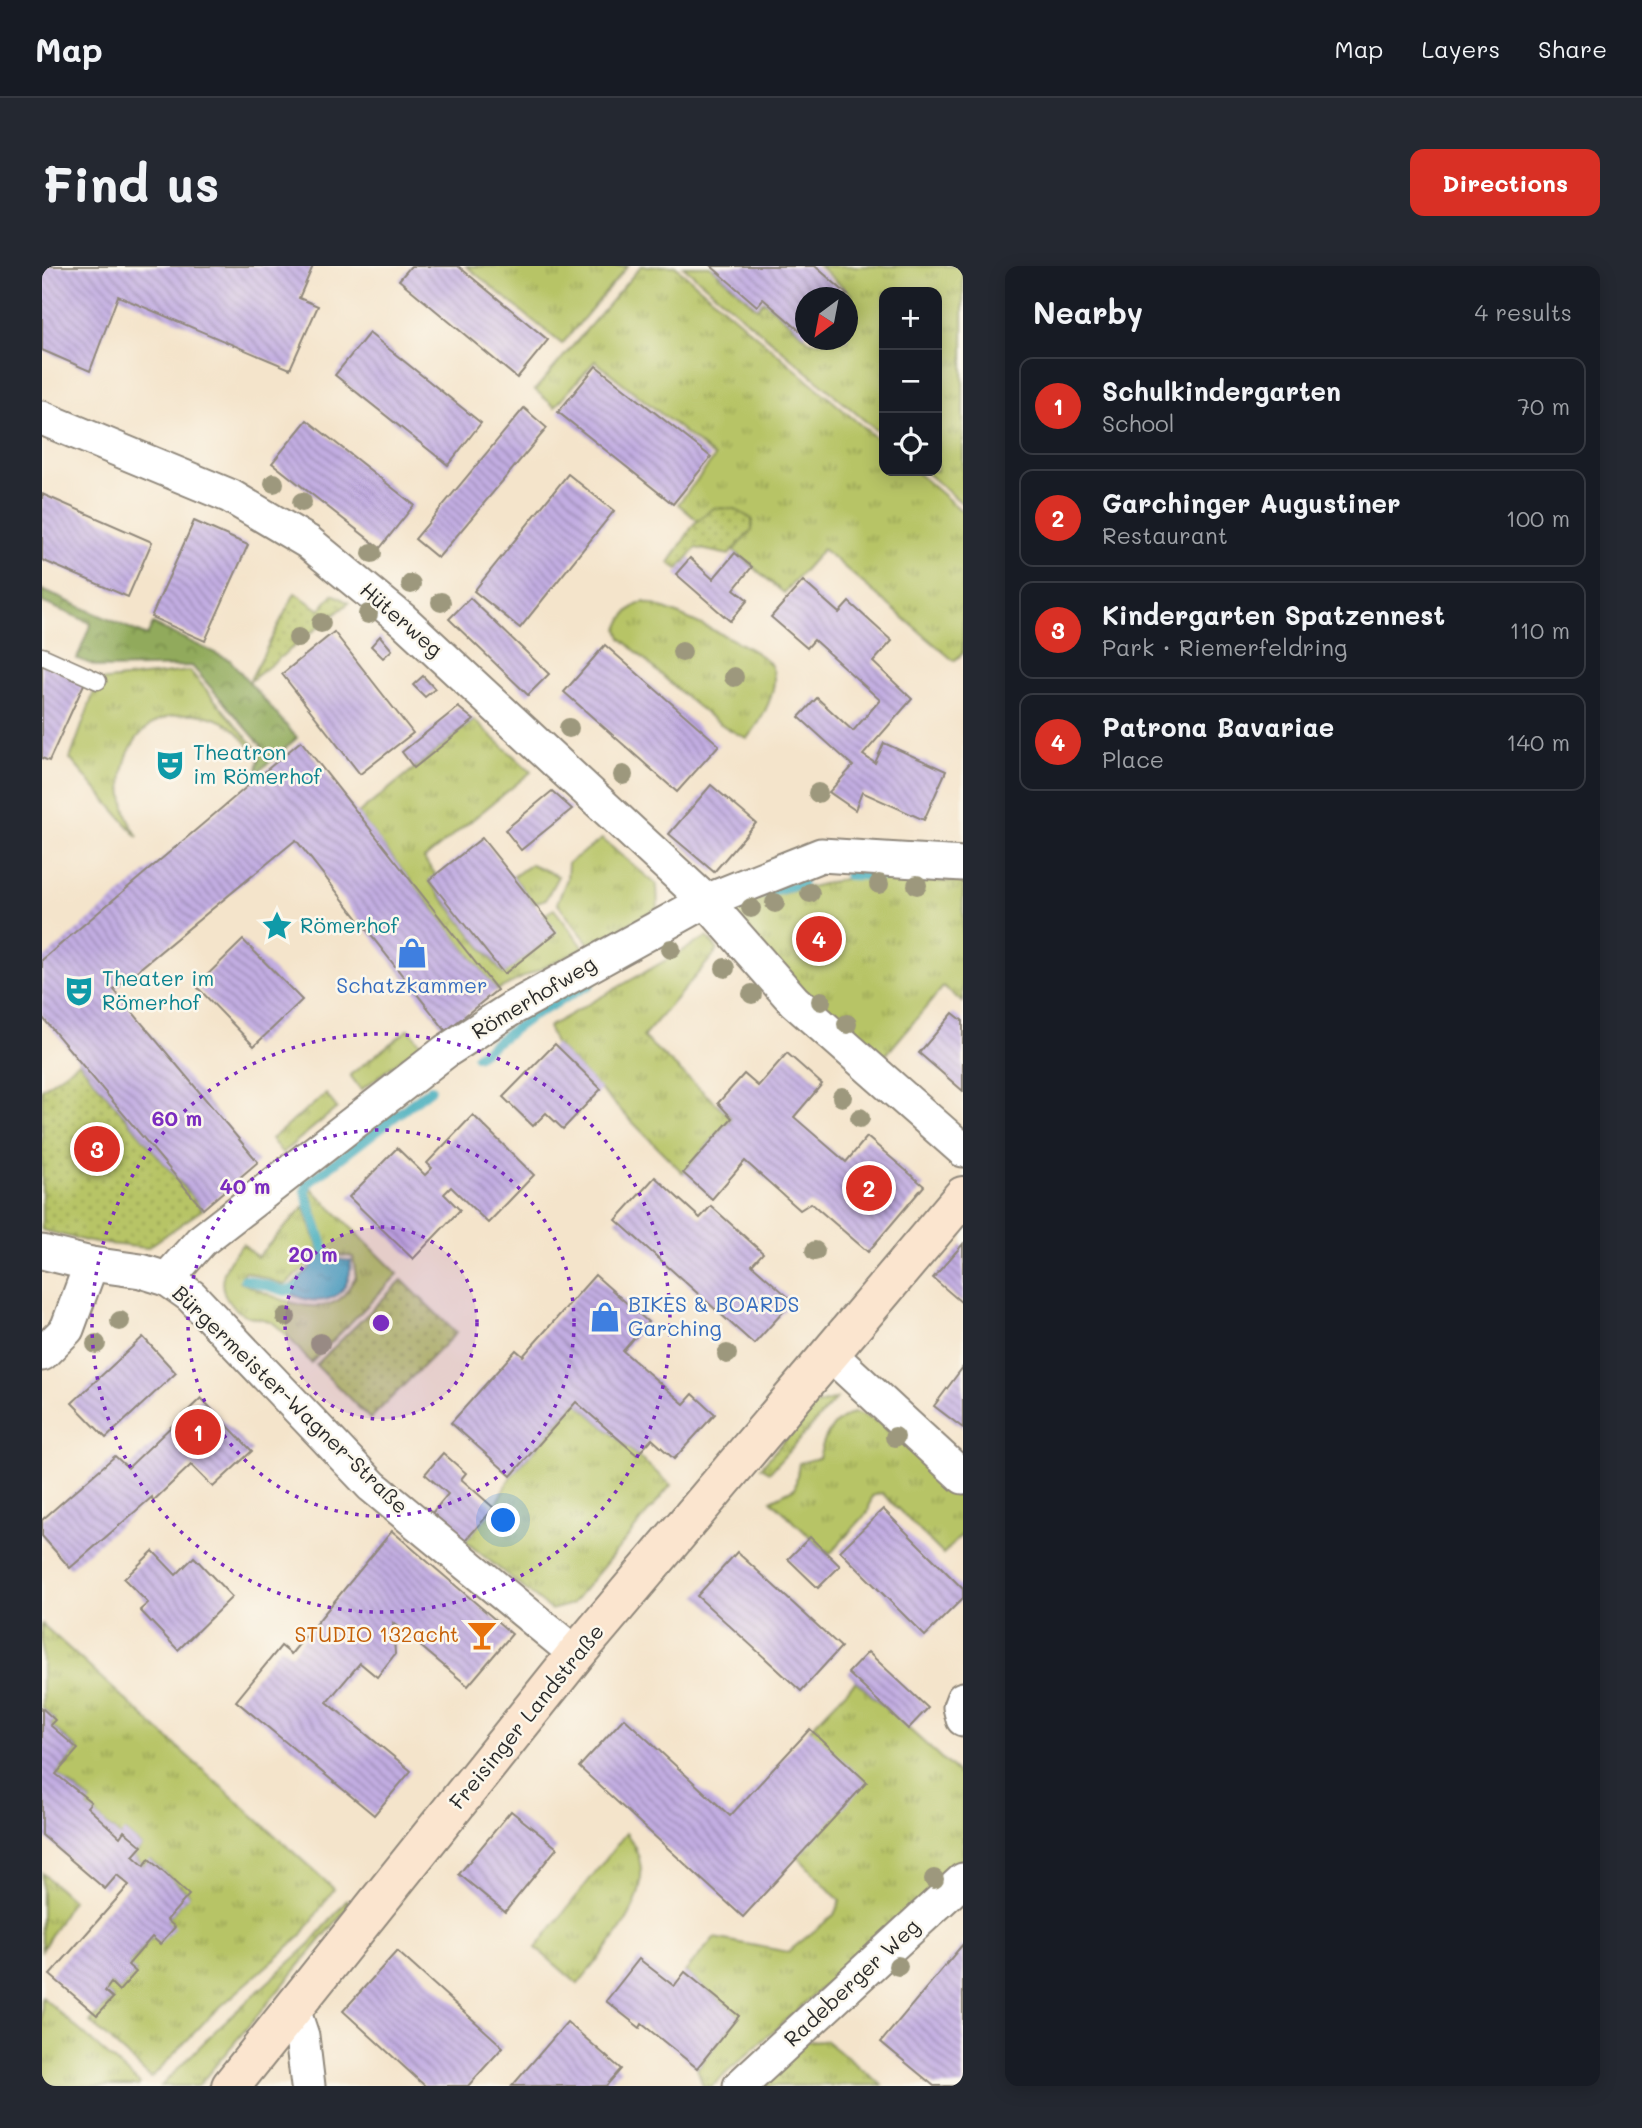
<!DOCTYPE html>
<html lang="en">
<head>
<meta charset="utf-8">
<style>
  body { margin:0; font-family:Mali,sans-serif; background:#242831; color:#f1f3f6 }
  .controls { position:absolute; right:21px; top:21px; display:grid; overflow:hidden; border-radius:14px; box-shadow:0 4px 18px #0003 }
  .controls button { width:63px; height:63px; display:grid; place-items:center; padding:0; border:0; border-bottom:2px solid #363941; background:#171b24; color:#f1f3f6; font:35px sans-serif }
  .compass { position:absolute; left:753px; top:21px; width:63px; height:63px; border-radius:50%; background:#171b24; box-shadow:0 4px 18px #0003; rotate:212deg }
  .you { position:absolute; left:462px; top:1255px; width:24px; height:24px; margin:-18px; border:5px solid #fff; border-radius:50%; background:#1a73e8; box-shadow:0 0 0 10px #1a73e833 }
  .badge { display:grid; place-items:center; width:46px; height:46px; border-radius:50%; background:#d93025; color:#fff; font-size:23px; font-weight:700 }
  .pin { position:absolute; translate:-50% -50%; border:4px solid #fff; box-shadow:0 2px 7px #0006 }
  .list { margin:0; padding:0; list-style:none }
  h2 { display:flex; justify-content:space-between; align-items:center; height:91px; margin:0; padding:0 28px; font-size:30px }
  h2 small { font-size:23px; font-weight:400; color:#9ea1a6 }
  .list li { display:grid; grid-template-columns:46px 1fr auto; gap:21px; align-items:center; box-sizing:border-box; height:98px; margin:0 14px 14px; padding:0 14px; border:2px solid #363941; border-radius:14px }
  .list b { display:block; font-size:26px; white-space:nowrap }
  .list p { margin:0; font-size:23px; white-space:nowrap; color:#9ea1a6 }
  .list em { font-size:23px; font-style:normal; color:#9ea1a6 }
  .icon { flex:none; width:38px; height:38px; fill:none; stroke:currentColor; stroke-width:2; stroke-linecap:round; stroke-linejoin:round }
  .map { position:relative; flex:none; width:921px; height:1820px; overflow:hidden; border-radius:14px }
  header { display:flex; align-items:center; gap:42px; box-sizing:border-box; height:98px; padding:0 35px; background:#171b24; border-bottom:2px solid #363941 }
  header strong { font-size:33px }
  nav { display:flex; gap:38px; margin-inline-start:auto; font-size:24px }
  .intro { display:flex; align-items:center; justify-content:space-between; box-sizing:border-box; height:168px; padding:0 42px }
  h1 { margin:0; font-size:49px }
  .button { padding:18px 32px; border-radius:14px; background:#d93025; color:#fff; font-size:24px; font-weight:700 }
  main { display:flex; gap:42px; padding:0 42px }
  aside { flex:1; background:#171b24; border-radius:14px; box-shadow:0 4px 18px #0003 }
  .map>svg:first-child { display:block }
  .grass { fill:url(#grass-tufts); stroke:#717848; stroke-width:2 }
  .forest { fill:url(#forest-crowns); stroke:#5e6a43; stroke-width:2 }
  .park { fill:url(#park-dots); stroke:#717848; stroke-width:2 }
  .water { fill:url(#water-ripples); stroke:#346a73; stroke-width:2 }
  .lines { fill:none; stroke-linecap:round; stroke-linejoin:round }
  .stream { stroke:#3caabb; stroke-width:10 }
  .building { fill:url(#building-back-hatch) }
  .lane-casing { stroke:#90887b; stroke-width:19 }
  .street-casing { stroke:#90887b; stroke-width:37 }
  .secondary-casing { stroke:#90887b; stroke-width:42 }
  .lane { stroke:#fff; stroke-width:16 }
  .street { stroke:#fff; stroke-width:33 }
  .secondary { stroke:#fbe5cf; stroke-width:38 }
  .tree { fill:#9d987d }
  .ring { fill:none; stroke:#7b2cbf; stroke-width:3.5; stroke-dasharray:3.5 7 }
  .labels { text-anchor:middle; stroke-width:5; stroke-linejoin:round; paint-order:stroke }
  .street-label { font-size:21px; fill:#2b2b2b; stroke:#fbf7ec }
  .culture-label { font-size:21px; fill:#0d838f; stroke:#fbf7ec; text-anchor:start }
  .shop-label { font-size:21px; fill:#366cbe; stroke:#fbf7ec }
  .food-label { font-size:21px; fill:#c56008; stroke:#fbf7ec; text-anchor:end }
  .centre { fill:#7b2cbf; stroke:#fbf7ec; stroke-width:3.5 }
  .ring-label { font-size:21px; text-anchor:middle; font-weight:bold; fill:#7b2cbf; stroke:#fbf7ec; stroke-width:5; stroke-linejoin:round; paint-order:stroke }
</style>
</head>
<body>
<header>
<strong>Map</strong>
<nav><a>Map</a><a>Layers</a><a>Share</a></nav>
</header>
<div class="intro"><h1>Find us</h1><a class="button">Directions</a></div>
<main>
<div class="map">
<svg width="921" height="1820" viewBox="0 0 921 1820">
  <defs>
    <pattern id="grass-tufts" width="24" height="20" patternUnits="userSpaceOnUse" patternTransform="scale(1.75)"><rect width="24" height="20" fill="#b7c466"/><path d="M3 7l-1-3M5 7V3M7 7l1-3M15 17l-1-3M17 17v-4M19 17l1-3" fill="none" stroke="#959f54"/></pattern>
    <pattern id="forest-crowns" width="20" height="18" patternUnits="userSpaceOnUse" patternTransform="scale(1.75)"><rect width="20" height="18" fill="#91aa5b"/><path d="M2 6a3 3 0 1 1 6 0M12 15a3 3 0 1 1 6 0" fill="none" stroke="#778b4b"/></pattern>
    <pattern id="park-dots" width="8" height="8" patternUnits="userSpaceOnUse" patternTransform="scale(1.75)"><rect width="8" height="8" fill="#b7c466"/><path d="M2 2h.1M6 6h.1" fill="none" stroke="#959f54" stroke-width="1.8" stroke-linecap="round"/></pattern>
    <pattern id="water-ripples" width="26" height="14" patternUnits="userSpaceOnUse" patternTransform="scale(1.75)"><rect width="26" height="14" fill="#3caabb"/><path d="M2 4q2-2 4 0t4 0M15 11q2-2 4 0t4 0" fill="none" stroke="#338b98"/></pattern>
    <pattern id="building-back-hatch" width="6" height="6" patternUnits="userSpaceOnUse" patternTransform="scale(1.75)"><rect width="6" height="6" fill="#c2ade2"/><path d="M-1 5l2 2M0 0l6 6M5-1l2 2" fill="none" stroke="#9e8db7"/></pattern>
  </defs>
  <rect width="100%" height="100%" fill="#fbf7ec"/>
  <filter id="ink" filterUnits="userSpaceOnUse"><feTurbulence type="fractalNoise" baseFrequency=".0143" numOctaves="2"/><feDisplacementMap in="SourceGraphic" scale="14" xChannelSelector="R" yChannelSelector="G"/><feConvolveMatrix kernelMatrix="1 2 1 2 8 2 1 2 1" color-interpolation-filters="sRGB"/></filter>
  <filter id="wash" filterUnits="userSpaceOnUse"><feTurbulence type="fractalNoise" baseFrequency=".00686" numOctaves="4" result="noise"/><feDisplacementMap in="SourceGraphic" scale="28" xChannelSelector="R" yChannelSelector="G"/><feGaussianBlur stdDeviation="1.57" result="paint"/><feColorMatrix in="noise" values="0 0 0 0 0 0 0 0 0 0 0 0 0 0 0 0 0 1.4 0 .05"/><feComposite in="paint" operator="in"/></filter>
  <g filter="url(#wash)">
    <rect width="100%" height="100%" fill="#f4e4cb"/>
    <!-- grass -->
    <g class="grass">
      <polygon points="424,0 586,0 520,78"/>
      <polygon points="599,0 633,0 842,179 842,205 873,205 921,246 921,387 912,395 781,283 742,327 636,238 673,191 553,95 513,141 493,124"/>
      <polygon points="641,0 668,0 715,42 722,35 769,76 806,74 806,34 810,29 777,0 921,0 921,238 882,205 895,205 895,26 842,26 842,171"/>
      <path d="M602 336C624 342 717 382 728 398 741 418 719 457 705 472 666 458 612 400 579 372L576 363C581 350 589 340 602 336Z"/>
      <path d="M148 405 215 483H210C204 477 199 469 192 463 182 454 166 449 153 448 82 444 63 521 96 571L28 493 56 415Z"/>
      <polygon points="432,454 489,506 382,593 394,609 387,615 461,708 514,666 502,649 512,643 542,682 455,724 316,548"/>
      <polygon points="560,573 615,619 616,642 548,679 515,637 525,613 526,597"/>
      <polygon points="489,598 516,610 504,633 492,637 471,611"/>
      <polygon points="806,612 921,616 921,736 901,721 838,796 753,722 686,645 700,637"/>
      <polygon points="665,671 676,684 601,771 690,852 641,907 513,778 506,761"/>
      <polygon points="367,763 379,778 319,824 308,809"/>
      <polygon points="284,828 295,842 240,887 229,873"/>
      <path d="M266 919 356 1008 269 1097C257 1084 245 1067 231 1057 222 1051 208 1053 199 1047 169 1025 179 1001 201 978L215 991 262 941 279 990 266 989 265 1000 243 1019 202 1005 198 1016C224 1027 271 1053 298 1033 304 1028 309 1017 314 1011L311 991 287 988Z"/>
      <polygon points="794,1133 728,1206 719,1201 773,1139"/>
      <polygon points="534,1136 629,1219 530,1338 509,1344 423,1275 452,1242 469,1210"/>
      <path d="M812 1147C851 1154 892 1206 921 1234V1268L901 1288 840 1227 830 1230 826 1246 787 1289 729 1234 753 1222 757 1197 777 1192C781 1171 791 1154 812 1147Z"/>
      <polygon points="0,1358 292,1623 259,1670 170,1748 109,1812 48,1756 71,1732 63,1725 69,1717 77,1724 94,1706 86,1699 147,1628 108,1594 102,1600 91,1590 99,1580 83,1566 78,1571 45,1541 49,1535 14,1508 36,1483 8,1459 13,1454 0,1442"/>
      <polygon points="814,1415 921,1512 921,1595 670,1820 661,1820 655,1802 697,1750 643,1706 672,1672 746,1686 792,1649 798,1635 756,1591 768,1463"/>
      <path d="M584 1567C627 1622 569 1675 536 1718L494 1682Z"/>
      <polygon points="0,1607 30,1634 0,1684"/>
      <polygon points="305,1634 309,1638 156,1820 119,1820 179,1759 269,1677"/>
      <polygon points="0,1731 98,1818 96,1820 0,1820"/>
      <polygon points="783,1774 840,1819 717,1820 764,1775"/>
    </g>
    <!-- forest -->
    <polygon class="forest" points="0,324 105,370 111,358 188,394 255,472 214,508 220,480 150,400 60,402 35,393 49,357 0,336"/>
    <!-- park -->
    <g class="park">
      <polygon points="671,242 692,243 710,253 710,264 687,289 654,282 636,303 627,297 652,258"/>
      <polygon points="253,327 278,344 291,328 307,337 207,416"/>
      <polygon points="37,796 161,943 105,982 48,976 0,964 0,823"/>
      <polygon points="360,1014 414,1067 328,1153 274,1099"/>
    </g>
    <!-- water -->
    <path class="water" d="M269 990 309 995C308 1037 276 1043 243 1025L269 1001Z"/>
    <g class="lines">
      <!-- stream -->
      <g class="stream">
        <polyline points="806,609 859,610"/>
        <polyline points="724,628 760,617"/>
        <polyline points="435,790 486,753 548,718"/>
        <polyline points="285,1004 287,998 263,926 265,918 389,823"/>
        <polyline points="203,1013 243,1025 253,1023"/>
      </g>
    </g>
    <g id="blocks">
      <!-- building -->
      <g class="building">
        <polygon points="0,0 271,0 257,32 276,40 248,103 76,30 48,105 0,84"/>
        <polygon points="369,0 416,0 506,74 475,112 357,14"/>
        <polygon points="669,0 773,0 806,29 764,32 764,70 721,33 715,40"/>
        <polygon points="327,67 439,157 406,199 293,109"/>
        <polygon points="554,100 669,191 631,238 516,146"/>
        <polygon points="482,142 505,162 396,292 373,273"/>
        <polygon points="265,154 372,239 338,282 230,197"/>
        <polygon points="526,208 572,245 478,362 432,325"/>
        <polygon points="0,228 110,276 86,331 0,294"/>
        <polygon points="152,255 206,279 163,375 109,351"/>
        <polygon points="693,287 710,301 692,323 706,334 688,355 634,308 648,292 671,313"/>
        <polygon points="761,315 797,347 807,336 850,375 831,396 870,433 821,489 833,497 842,477 904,505 882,554 820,526 813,544 787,526 811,500 757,451 775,432 811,465 838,434 772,374 765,382 729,351"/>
        <polygon points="428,332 507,408 486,429 407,353"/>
        <polygon points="292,366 371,467 318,508 240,408"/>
        <polygon points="338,370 350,384 341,392 329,380"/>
        <polygon points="563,379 677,479 635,526 522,426"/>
        <polygon points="0,397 43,416 7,495 0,492"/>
        <polygon points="381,410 393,423 383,431 371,419"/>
        <polygon points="416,441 432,454 372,502 360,486"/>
        <polygon points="259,475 455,724 404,765 254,574 250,577 72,724 216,896 161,943 0,751 0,694"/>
        <polygon points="669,519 714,557 672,606 627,568"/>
        <polygon points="510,525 530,543 479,584 463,564"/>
        <polygon points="440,572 515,666 462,708 387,614"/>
        <polygon points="201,674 260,734 212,780 154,720"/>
        <polygon points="911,747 921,755 921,825 877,787"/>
        <polygon points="513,778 559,823 521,863 504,847 491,860 461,831"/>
        <polygon points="745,787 780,818 752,851 804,896 825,871 882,920 826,986 769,937 758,944 703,895 670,933 641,907 690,852 676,837 702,808 716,820"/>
        <polygon points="431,849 492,909 446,957 409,921 402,928 418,944 371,993 307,931 355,882 383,909 390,902 385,897"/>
        <polygon points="613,911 658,952 669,940 721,987 710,999 751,1035 712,1078 574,954"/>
        <polygon points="921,978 921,1036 920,1037 891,1012"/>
        <polygon points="553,1009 606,1056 581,1085 642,1138 651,1128 673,1148 632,1193 610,1173 595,1189 534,1136 469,1210 409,1157 474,1084 481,1090"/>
        <polygon points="101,1071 134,1107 64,1172 30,1137"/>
        <polygon points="921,1101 921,1162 892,1140"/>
        <polygon points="159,1132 210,1185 171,1221 149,1199 111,1235 110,1231 28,1302 0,1270 0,1254 73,1190 86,1202"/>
        <polygon points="401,1187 424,1207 419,1213 452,1242 423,1275 390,1247 406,1228 383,1208"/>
        <polygon points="841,1243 921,1323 921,1332 883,1370 798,1285"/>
        <polygon points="350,1265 470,1368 426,1420 351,1357 353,1388 335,1411 318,1397 285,1436 369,1505 332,1549 194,1435 239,1380 249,1388"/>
        <polygon points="768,1271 798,1300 776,1322 746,1293"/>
        <polygon points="111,1285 134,1309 152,1291 190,1331 136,1384 98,1344 106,1337 82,1313"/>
        <polygon points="695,1286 799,1381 759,1425 655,1330"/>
        <polygon points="826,1386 886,1442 866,1463 806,1407"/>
        <polygon points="0,1442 13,1454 8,1459 36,1483 14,1508 49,1536 45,1541 78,1571 82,1565 100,1580 91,1590 102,1600 107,1593 147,1629 125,1654 133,1661 118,1678 110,1671 86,1699 94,1706 77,1725 69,1717 63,1725 71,1732 55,1749 8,1709 87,1619 75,1609 63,1623 0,1569"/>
        <polygon points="582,1452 688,1550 768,1463 825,1516 701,1651 537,1501"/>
        <polygon points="469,1545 515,1582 463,1646 417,1608"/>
        <polygon points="921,1678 921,1820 892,1820 839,1776"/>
        <polygon points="355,1685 461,1781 426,1820 383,1820 301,1745"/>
        <polygon points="597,1693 632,1720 643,1706 697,1750 655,1802 600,1758 598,1762 564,1735"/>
        <polygon points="525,1756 579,1803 564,1820 470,1820"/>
      </g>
    </g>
  </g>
  <g filter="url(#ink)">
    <use href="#blocks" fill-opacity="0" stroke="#90887b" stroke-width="2"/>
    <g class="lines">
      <!-- lane casing -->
      <g class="lane-casing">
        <polyline id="lane" points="0,390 56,415"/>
      </g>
      <!-- street casing -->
      <g class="street-casing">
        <g id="street">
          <polyline points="0,152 188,230 266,276 361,354 664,635 752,735 921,884"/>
          <polyline points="0,986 49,998 99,1005 125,1013 149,1030 330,1220 534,1388"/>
          <polyline points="125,1013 159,975 404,785 469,743 664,635 779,589 921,598"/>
          <polyline points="0,1088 25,1063 49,998"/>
          <polyline points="788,1088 921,1211"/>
          <polyline points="921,1433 918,1441 921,1453"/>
          <polyline points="251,1743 260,1770 266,1820"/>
          <polyline points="698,1820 921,1614"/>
        </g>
      </g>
      <!-- secondary casing -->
      <g class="secondary-casing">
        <polyline id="secondary" points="189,1820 534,1388 921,930"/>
      </g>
      <!-- lane -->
      <use href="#lane" class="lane"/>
      <!-- street -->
      <use href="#street" class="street"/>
      <!-- secondary -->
      <use href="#secondary" class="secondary"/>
    </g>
    <!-- trees -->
    <g class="tree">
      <circle cx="232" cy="217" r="10"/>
      <circle cx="260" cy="236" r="10"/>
      <circle cx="330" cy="287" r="10"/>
      <circle cx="369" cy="318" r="10"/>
      <circle cx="399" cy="336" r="10"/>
      <circle cx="326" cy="348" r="10"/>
      <circle cx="279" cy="357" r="10"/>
      <circle cx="256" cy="372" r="10"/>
      <circle cx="640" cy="386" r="10"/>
      <circle cx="692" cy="411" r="10"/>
      <circle cx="527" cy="462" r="10"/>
      <circle cx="581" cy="509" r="10"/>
      <circle cx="776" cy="527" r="10"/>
      <circle cx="837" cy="618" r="10"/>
      <circle cx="875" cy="619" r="10"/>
      <circle cx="768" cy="627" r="10"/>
      <circle cx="733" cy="637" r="10"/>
      <circle cx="709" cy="642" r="10"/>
      <circle cx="629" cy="683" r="10"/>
      <circle cx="683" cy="702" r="10"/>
      <circle cx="710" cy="728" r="10"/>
      <circle cx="779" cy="735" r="10"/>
      <circle cx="805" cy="758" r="10"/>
      <circle cx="800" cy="831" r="10"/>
      <circle cx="818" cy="852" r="10"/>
      <circle cx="773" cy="985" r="10"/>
      <circle cx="244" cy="1051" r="10"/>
      <circle cx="78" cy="1055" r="10"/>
      <circle cx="278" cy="1077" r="10"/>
      <circle cx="54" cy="1078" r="10"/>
      <circle cx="685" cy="1088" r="10"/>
      <circle cx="853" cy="1171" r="10"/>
      <circle cx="892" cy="1613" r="10"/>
      <circle cx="856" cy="1700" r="10"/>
    </g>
  </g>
  <!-- distance rings -->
  <circle cx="339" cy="1057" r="96" fill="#7b2cbf" fill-opacity=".12"/>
  <g class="ring">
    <circle cx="339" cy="1057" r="96"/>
    <circle cx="339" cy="1057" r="193"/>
    <circle cx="339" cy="1057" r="289"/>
  </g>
  <!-- icons -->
  <defs>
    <g id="theatre-bare" transform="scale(2.415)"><path d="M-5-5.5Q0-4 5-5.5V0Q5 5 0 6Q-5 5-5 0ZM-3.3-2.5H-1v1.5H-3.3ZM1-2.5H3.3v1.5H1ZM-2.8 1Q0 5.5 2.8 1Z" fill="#0f9aa8" stroke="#fbf7ec" stroke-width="2.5" paint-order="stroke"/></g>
    <g id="sight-bare" transform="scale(2.415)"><path d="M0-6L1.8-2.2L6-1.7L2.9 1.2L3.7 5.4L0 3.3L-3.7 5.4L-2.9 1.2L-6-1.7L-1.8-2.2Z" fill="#0f9aa8" stroke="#fbf7ec" stroke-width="2.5" paint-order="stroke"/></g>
    <g id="shop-bare" transform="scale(2.415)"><path d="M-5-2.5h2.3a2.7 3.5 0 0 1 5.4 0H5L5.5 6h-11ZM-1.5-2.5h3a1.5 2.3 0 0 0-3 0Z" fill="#3f7fe0" stroke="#fbf7ec" stroke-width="2.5" paint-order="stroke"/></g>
    <g id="bar-bare" transform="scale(2.415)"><path d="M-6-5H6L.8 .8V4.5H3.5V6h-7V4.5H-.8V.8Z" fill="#e8710a" stroke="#fbf7ec" stroke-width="2.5" paint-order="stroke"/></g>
  </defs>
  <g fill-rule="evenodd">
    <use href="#theatre-bare" x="128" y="499"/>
    <use href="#sight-bare" x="235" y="660"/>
    <use href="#shop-bare" x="370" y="687"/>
    <use href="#theatre-bare" x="37" y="725"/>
    <use href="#shop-bare" x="563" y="1051"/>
    <use href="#bar-bare" x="440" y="1369"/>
  </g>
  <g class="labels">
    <!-- street labels -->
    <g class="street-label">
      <text transform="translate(359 354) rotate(41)" y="7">Hüterweg</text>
      <text transform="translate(492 732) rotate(-31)" y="7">Römerhofweg</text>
      <text transform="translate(248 1134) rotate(44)" y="7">Bürgermeister-Wagner-Straße</text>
      <text transform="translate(485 1451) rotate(-51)" y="7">Freisinger Landstraße</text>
      <text transform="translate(810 1717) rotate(-43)" y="7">Radeberger Weg</text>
    </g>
    <!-- culture labels -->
    <g class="culture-label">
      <text x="151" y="494">Theatron<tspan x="151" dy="24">im Römerhof</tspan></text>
      <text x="258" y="667">Römerhof</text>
      <text x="60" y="720">Theater im<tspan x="60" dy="24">Römerhof</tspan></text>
    </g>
    <!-- shop labels -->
    <g class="shop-label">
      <text x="370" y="727">Schatzkammer</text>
      <text x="586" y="1046" text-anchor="start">BIKES &amp; BOARDS<tspan x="586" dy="24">Garching</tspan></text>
    </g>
    <!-- food labels -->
    <g class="food-label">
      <text x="417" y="1376">STUDIO 132acht</text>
    </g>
  </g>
  <circle cx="339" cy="1057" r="10" class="centre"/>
  <g class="ring-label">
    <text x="135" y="860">60 m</text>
    <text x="203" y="928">40 m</text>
    <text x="271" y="996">20 m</text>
  </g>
</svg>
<div class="controls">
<button>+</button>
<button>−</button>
<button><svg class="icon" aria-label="locate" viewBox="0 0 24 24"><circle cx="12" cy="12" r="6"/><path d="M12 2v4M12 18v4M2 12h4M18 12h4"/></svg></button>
</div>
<svg class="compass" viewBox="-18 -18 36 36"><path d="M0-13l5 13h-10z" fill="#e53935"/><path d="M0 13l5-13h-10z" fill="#9ea1a6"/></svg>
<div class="you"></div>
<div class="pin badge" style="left:156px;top:1166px">1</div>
<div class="pin badge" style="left:827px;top:922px">2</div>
<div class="pin badge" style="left:55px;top:883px">3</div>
<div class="pin badge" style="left:777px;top:673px">4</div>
</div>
<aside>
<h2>Nearby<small>4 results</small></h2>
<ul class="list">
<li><span class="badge">1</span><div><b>Schulkindergarten</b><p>School</p></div><em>70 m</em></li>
<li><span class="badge">2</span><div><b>Garchinger Augustiner</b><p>Restaurant</p></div><em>100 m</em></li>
<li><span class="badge">3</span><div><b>Kindergarten Spatzennest</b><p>Park · Riemerfeldring</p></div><em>110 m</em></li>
<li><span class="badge">4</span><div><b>Patrona Bavariae</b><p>Place</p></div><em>140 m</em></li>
</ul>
</aside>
</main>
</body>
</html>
